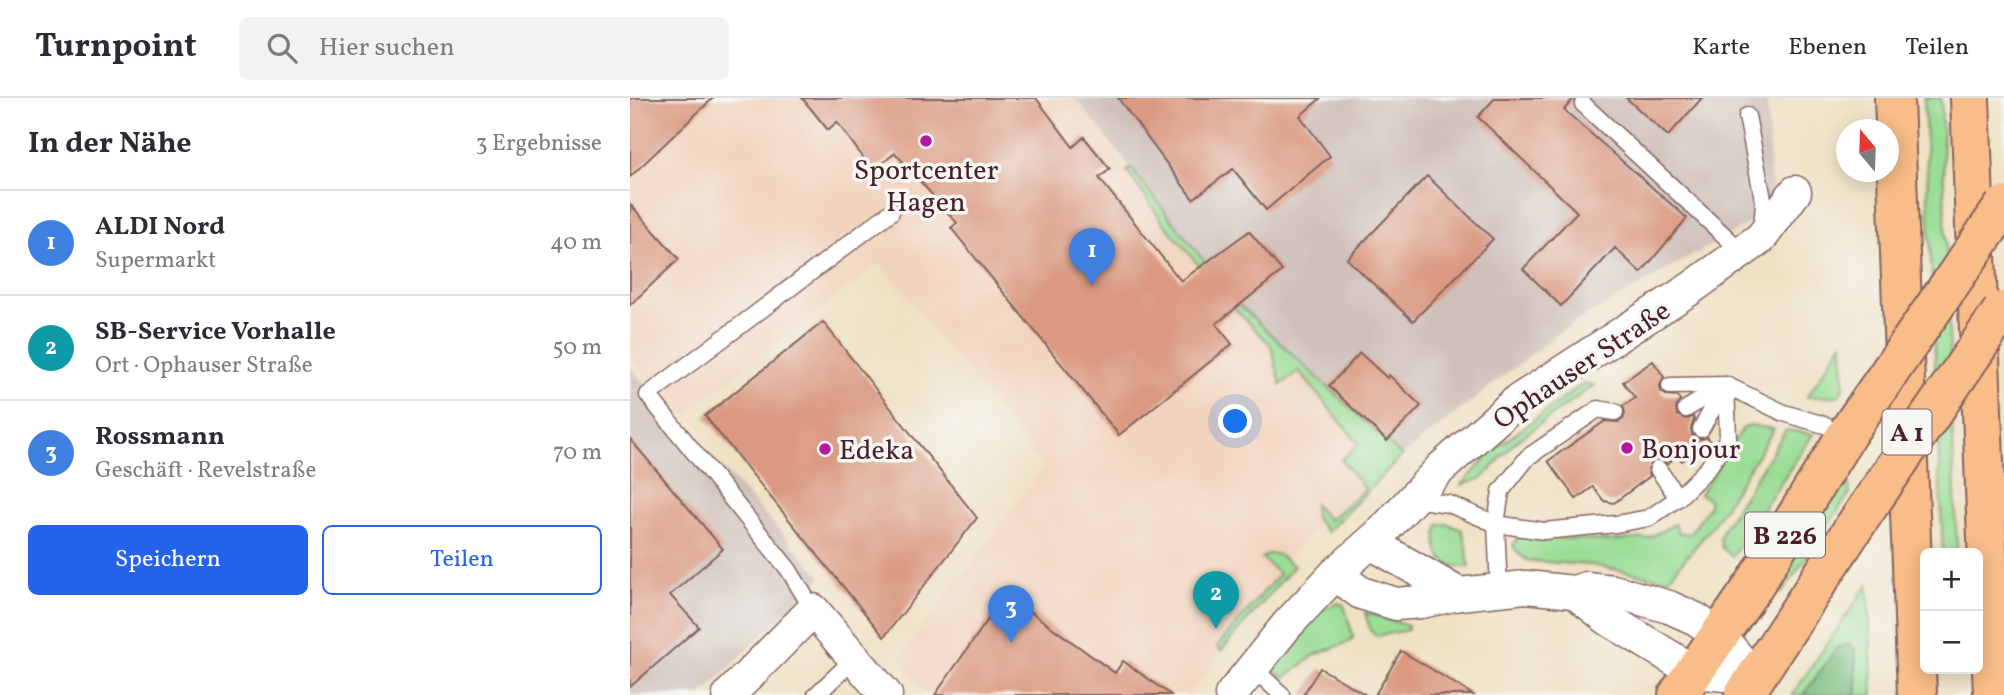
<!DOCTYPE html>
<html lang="de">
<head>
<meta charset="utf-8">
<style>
  body { margin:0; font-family:Vollkorn,serif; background:#f2f2f3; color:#2b2b33 }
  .controls { position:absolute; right:21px; bottom:21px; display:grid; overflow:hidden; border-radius:10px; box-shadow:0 4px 18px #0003 }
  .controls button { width:63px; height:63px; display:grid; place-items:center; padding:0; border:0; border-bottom:2px solid #e1e1e2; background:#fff; color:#2b2b33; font:35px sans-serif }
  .compass { position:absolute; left:1206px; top:21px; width:63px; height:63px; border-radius:50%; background:#fff; box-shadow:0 4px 18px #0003; rotate:341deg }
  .you { position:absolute; left:606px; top:324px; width:24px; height:24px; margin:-18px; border:5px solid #fff; border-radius:50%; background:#1a73e8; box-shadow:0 0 0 10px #1a73e833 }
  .badge { display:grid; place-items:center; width:46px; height:46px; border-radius:50%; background:#2563eb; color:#fff; font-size:23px; font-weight:700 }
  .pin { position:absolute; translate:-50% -58px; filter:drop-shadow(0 2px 4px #0008) }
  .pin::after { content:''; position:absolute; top:37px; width:24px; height:21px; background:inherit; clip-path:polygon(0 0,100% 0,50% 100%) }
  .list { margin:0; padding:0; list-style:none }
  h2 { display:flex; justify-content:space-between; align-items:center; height:91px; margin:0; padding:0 28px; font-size:30px }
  h2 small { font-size:23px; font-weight:400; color:#7c7c81 }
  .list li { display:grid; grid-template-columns:46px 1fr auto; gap:21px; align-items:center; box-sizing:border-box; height:105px; padding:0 28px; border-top:2px solid #e1e1e2 }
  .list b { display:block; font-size:26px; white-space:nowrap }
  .list p { margin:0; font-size:23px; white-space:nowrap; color:#7c7c81 }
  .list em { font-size:23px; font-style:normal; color:#7c7c81 }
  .actions { display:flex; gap:14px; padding:21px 28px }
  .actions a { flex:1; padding:16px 0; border:2px solid #2563eb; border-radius:10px; text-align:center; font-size:24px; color:#2563eb }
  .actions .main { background:#2563eb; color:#fff }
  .icon { flex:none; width:38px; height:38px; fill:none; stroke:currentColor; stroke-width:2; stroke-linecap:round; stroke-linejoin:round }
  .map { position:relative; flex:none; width:1374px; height:597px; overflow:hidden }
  header { display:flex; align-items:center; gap:42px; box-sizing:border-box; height:98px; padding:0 35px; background:#fff; border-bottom:2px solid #e1e1e2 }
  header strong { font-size:33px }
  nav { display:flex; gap:38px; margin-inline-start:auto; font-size:24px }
  .search { width:490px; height:63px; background:#f2f2f3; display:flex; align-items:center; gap:18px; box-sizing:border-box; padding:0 24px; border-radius:10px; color:#7c7c81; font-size:26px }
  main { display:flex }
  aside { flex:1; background:#fff }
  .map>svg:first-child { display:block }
  .built { fill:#f2d4be }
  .industrial { fill:#cfc0ba }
  .green { fill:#9add94; stroke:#727e60; stroke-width:2 }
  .forest { fill:#7bbc7e; stroke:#626e54; stroke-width:2 }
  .building { fill:#da9980 }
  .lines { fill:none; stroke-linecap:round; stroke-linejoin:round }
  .lane-casing { stroke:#846360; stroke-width:19 }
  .street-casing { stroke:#846360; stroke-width:35 }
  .primary-casing { stroke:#846360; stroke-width:42 }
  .highway-casing { stroke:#846360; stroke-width:42 }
  .lane { stroke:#fff; stroke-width:16 }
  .street { stroke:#fff; stroke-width:32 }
  .primary { stroke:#f8bd89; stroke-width:38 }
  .highway { stroke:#f8bd89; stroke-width:38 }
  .primary-bridge-casing { stroke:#846360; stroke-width:42; stroke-linecap:butt }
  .primary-bridge { stroke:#f8bd89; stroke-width:38 }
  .poi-dot { fill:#b5179e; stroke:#f6f6f2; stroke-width:2.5 }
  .labels { text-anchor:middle; stroke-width:7; stroke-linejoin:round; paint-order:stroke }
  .shield { fill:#f6f6f2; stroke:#7e6067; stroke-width:2 }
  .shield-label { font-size:26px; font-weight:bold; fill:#4a1f2b }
  .poi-label { font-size:28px; fill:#4a1f2b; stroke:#f6f6f2; text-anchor:start }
  .street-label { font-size:28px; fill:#4a1f2b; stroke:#f6f6f2 }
</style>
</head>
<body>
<header>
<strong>Turnpoint</strong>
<div class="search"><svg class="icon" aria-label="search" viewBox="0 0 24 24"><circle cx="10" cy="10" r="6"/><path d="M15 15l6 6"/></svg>Hier suchen</div>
<nav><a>Karte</a><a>Ebenen</a><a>Teilen</a></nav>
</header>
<main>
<aside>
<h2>In der Nähe<small>3 Ergebnisse</small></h2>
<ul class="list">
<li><span class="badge" style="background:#3f7fe0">1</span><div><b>ALDI Nord</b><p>Supermarkt</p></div><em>40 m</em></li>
<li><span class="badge" style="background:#0f9aa8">2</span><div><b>SB-Service Vorhalle</b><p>Ort · Ophauser Straße</p></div><em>50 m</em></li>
<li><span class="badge" style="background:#3f7fe0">3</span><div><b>Rossmann</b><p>Geschäft · Revelstraße</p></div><em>70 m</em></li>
</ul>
<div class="actions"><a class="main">Speichern</a><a>Teilen</a></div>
</aside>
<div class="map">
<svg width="1374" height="597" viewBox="0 0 1374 597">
  <rect width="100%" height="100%" fill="#f6f6f2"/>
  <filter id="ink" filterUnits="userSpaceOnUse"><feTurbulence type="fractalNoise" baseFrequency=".0143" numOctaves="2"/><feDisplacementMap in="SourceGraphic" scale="14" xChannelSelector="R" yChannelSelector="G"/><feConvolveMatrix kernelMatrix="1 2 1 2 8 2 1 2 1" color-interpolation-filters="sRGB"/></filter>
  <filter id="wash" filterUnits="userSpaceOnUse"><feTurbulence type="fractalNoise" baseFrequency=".00686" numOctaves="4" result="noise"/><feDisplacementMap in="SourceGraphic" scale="28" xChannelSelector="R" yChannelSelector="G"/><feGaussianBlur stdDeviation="1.57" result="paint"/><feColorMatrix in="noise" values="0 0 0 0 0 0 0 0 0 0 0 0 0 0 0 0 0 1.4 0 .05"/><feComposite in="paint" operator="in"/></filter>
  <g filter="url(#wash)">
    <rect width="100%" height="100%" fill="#efe1c3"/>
    <!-- built -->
    <polygon class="built" points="0,0 445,0 451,8 352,85 453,10 533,124 606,212 641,247 651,287 669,273 730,346 720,374 735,391 699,423 684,407 685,420 689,426 656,461 651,457 632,461 650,476 588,548 591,553 560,597 296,597 268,561 414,369 249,165 55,317 0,260"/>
    <!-- industrial -->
    <g class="industrial">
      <polygon points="445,0 1137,0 1142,112 932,232 772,358 607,205 553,135"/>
      <polygon points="0,269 192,479 71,597 0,597"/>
    </g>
    <!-- green -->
    <g class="green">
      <polygon points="1294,0 1311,0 1327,455 1313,455"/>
      <polygon points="501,70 607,205 772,358 697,434 685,420 684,406 699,422 735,391 711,362 729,346 669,273 651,287 641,247 606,212 533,124 497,73"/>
      <polygon points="1213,243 1214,289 1208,298 1177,299"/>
      <polygon points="953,286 964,287 885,344 853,380 832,387 862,353"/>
      <polygon points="1119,327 1144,331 1081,430 1039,480 1028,480 962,467 898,463 888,455 883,448 886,442 892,438 976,443 1018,440 1045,426 1048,434 1060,436 1079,408 1079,401 1070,396 1113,330"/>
      <polygon points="1156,332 1183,336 1102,458 1092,450 1090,440 1093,431"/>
      <polygon points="1217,378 1220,395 1152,495 1141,489"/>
      <path d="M818 426 832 432 837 448 839 469C809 471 802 452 809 427Z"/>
      <polygon points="647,456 664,468 591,553 587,549 649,476 632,460 638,456"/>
      <polygon points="1238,486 1243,597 1227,597 1225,552 1208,549 1173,597 1162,597"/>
      <polygon points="708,505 714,507 723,538 721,543 685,557 654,580 641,569 692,511"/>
      <polygon points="735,514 778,528 778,532 746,538 740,532"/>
    </g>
    <!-- forest -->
    <polygon class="forest" points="1219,546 1225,552 1227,597 1173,597 1208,549"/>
    <g id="blocks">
      <!-- building -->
      <g class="building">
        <polygon points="0,0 83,0 0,79"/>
        <polygon points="172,0 406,0 443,49 454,39 480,71 469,80 551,183 619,133 652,173 586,226 602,246 489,337 321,130 327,125 265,55 243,73 207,24 198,32"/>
        <polygon points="488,0 691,0 670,18 700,58 636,112 603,71 563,101"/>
        <polygon points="865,0 944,0 934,12 1057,120 1011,175 985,150 931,208 893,171 947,114 848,19"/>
        <polygon points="996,0 1072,0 1038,38"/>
        <polygon points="797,78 863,141 783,223 717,161"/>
        <polygon points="0,106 49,161 0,207"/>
        <polygon points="193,224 347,420 254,539 75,318"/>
        <polygon points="730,255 757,280 759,277 791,308 757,343 699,288"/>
        <polygon points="1023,263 1034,279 1030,288 1031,294 1036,297 1047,298 1050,302 1046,311 1047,317 1056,321 1063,319 1064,322 1061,330 1062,337 1070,341 1077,339 1080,343 1052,363 1047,358 1037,366 1032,361 1023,362 1018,371 1020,378 984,405 974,403 963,389 946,401 918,363 975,323 988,324 993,321 995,315 993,308 1005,300 993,284"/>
        <polygon points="0,341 93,451 40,497 69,529 0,589"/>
        <polygon points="376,496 485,575 493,563 541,597 305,597"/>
        <polygon points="771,553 803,572 843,597 745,597"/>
        <polygon points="690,570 736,597 673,597"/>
      </g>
    </g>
  </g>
  <g filter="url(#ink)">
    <use href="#blocks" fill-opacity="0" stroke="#846360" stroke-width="2"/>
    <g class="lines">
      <!-- lane casing -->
      <g class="lane-casing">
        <g id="lane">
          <polyline points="953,6 1112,154"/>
          <polyline points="1117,18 1134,106 1132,129"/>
          <polyline points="1040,288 1096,287"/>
          <polyline points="1056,311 1094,288"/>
          <polyline points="1071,331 1095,289"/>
          <polyline points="1028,371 1048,400"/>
          <polyline points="783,401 819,406 866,426 914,433 986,426 1019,420 1048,400 1078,370 1098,340 1096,287 1154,315 1218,334"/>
          <polyline points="869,492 866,426 871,393 898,359 968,311 985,314"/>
          <polyline points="183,512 159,472 18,297 261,114"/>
          <polyline points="622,569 652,597"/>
          <polyline points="186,597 224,561"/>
        </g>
      </g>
      <!-- street casing -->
      <g class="street-casing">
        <g id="street">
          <polyline points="741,445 829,496"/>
          <polyline points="705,476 731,495 766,506 791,504 829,496 896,489 944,494 956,490 983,493 1039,509 1066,521 1090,538 1125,580"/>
          <polyline points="944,494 978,521 1065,574 1125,580"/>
          <polyline points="99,597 183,512 256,597"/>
          <polyline points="601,597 657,527 705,476 753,433 811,370 886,304 1060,191 1131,140 1165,94"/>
        </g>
      </g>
      <!-- primary casing -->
      <g class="primary-casing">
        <g id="primary">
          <polyline points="1048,597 1124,487 1218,334"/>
          <polyline points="1114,597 1222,432"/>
        </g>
      </g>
      <!-- highway casing -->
      <g class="highway-casing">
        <g id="highway">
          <polyline points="1264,0 1287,597"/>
          <polyline points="1340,0 1363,597"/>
        </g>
      </g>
      <!-- lane -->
      <use href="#lane" class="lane"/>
      <!-- street -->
      <use href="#street" class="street"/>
      <!-- primary -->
      <use href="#primary" class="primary"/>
      <!-- highway -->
      <use href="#highway" class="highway"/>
      <!-- primary-bridge casing -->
      <g class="primary-bridge-casing">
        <g id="primary-bridge">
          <polyline points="1218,334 1374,108"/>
          <polyline points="1222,432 1372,213"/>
        </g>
      </g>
      <!-- primary-bridge -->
      <use href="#primary-bridge" class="primary-bridge"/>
    </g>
  </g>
  <!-- markers -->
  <g class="poi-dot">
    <circle cx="296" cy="43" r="7"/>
    <circle cx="997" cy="350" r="7"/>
    <circle cx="195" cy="351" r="7"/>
  </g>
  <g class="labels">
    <!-- shield labels -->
    <g class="shield">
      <rect x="1252.5" y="311.5" width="49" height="45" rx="5"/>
      <rect x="1115" y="414.5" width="80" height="45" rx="5"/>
    </g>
    <g class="shield-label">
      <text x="1277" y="343">A 1</text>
      <text x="1155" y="446">B 226</text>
    </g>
    <!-- poi labels -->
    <g class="poi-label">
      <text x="296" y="81" text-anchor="middle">Sportcenter<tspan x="296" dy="32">Hagen</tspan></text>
      <text x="1011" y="360">Bonjour</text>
      <text x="209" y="361">Edeka</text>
    </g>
    <!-- street labels -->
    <g class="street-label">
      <text transform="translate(951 266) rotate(-34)" y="10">Ophauser Straße</text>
    </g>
  </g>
</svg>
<div class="controls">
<button>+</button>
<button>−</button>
</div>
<svg class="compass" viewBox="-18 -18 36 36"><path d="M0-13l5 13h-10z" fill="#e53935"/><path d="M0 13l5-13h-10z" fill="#7c7c81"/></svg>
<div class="you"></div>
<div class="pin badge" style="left:462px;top:188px;background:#3f7fe0">1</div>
<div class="pin badge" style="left:586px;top:531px;background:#0f9aa8">2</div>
<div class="pin badge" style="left:381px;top:545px;background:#3f7fe0">3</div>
</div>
</main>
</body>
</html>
